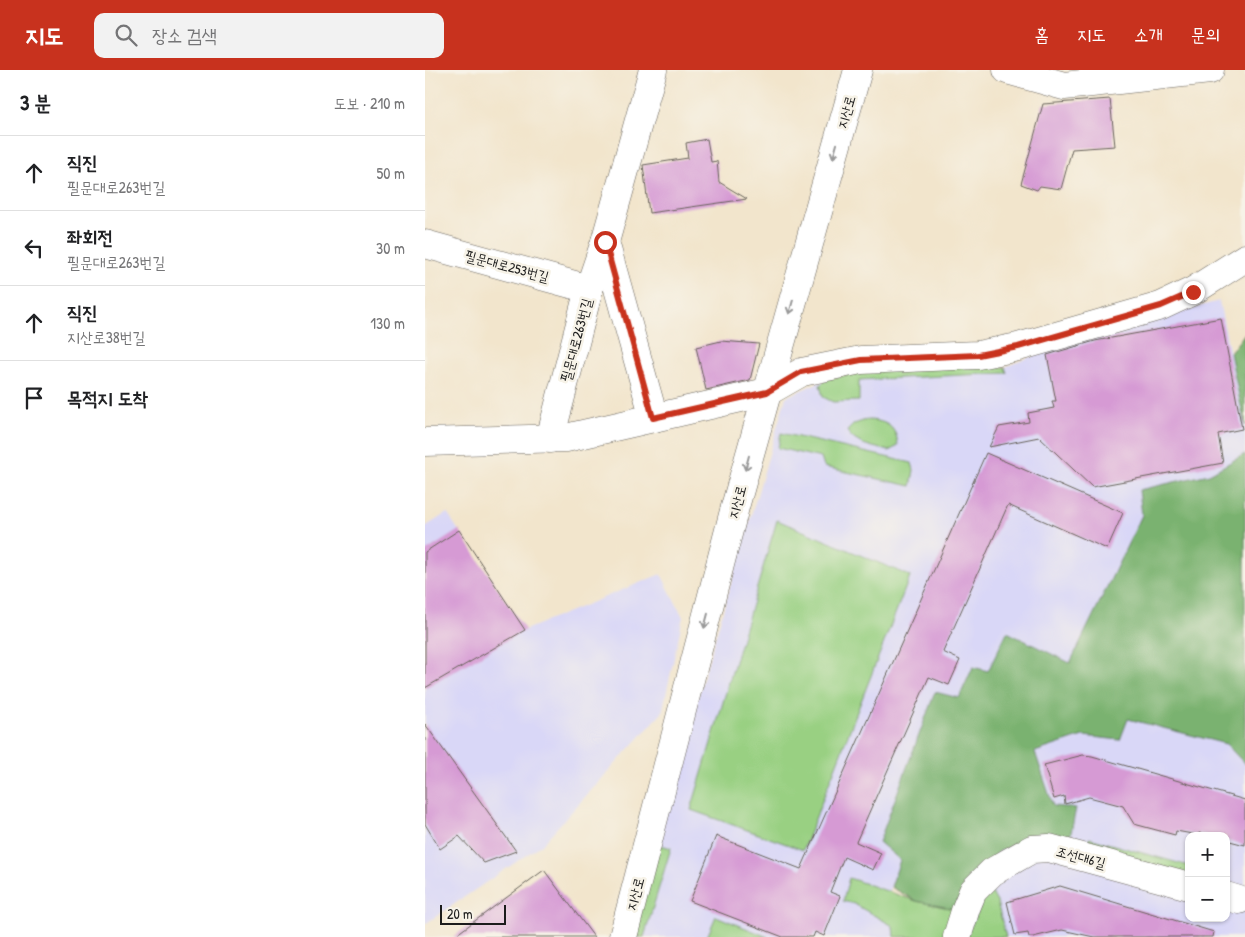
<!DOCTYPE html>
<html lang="ko">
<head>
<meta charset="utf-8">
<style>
  body { margin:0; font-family:"Patrick Hand","Poor Story",sans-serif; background:#f2f2f2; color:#202124 }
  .controls { position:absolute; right:15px; bottom:15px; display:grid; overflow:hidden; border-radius:10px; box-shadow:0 1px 4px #0004 }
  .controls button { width:45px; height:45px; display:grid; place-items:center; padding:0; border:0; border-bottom:1px solid #e0e0e0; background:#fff; color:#202124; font:25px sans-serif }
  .scale { position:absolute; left:15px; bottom:12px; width:66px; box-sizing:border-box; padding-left:5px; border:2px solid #1c1c1c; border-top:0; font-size:14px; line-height:18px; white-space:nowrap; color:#1c1c1c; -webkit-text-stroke:4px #f7f3e8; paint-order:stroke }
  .stop { position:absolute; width:15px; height:15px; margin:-11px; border:4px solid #c8321e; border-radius:50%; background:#fff }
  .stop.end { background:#c8321e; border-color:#fff; box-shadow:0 1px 5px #0008 }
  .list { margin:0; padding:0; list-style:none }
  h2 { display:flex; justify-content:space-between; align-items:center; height:65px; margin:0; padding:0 20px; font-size:21px }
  h2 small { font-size:16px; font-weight:400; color:#757577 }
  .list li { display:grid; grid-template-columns:32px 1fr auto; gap:15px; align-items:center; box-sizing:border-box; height:75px; padding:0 20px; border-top:1px solid #e0e0e0 }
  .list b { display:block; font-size:19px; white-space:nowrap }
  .list p { margin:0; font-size:16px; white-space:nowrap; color:#757577 }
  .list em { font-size:16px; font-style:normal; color:#757577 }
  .icon { flex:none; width:28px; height:28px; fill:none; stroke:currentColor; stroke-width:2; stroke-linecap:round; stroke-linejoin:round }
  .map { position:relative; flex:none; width:820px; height:867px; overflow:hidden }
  header { display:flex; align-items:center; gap:30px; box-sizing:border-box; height:70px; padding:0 25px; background:#c8321e; color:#fff }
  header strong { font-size:24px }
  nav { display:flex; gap:28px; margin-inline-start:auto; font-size:18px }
  .search { width:350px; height:45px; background:#f2f2f2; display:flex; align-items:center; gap:12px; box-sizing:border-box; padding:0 18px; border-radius:10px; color:#757577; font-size:19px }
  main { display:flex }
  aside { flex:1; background:#fff }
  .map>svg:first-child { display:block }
  .built { fill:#d9d7f7; fill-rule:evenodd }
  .green { fill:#99d082; stroke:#5a764f }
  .forest { fill:#7ab270; stroke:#4b6746 }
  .building { fill:#d69ad4 }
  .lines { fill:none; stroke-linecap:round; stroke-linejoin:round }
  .minor-casing { stroke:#67625a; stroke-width:29 }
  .minor { stroke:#fff; stroke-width:28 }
  .oneway { stroke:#999 }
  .route { stroke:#c8321e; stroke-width:6 }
  .labels { text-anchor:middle; stroke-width:5; stroke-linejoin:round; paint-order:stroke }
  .street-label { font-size:14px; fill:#1c1c1c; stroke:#f7f3e8 }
</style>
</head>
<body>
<header>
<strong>지도</strong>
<div class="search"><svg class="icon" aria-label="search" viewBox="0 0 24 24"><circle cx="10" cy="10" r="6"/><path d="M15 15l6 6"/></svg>장소 검색</div>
<nav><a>홈</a><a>지도</a><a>소개</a><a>문의</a></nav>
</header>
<main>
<aside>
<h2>3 분<small>도보 · 210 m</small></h2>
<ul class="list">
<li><svg class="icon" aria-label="ahead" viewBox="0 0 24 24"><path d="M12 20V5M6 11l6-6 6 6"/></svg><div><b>직진</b><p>필문대로263번길</p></div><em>50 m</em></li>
<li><svg class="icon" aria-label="left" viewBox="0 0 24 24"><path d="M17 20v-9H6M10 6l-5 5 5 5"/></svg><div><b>좌회전</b><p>필문대로263번길</p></div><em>30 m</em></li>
<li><svg class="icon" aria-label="ahead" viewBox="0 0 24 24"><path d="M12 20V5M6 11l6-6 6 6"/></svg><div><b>직진</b><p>지산로38번길</p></div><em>130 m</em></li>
<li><svg class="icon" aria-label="arrive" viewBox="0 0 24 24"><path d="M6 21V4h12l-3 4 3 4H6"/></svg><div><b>목적지 도착</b></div></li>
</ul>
</aside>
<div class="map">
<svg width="820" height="867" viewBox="0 0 820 867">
  <rect width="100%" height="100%" fill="#f7f3e8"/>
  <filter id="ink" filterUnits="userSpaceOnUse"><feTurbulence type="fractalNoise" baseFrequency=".02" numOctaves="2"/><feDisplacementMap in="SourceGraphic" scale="10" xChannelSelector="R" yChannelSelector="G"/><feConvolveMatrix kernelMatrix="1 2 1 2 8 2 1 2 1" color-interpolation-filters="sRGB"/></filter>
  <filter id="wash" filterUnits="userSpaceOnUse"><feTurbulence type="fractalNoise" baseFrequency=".0096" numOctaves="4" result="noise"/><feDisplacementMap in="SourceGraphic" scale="20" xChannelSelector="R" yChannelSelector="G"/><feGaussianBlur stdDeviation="1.12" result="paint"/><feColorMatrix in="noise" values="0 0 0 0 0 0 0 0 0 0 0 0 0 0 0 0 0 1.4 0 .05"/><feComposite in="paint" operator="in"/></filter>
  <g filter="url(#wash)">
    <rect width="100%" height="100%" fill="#f2e5cc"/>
    <!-- built -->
    <g class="built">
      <polygon points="794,231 820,356 820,384 784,404 714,420 717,445 645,593 531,637 464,821 487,867 202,867 361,327 401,309 464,297 580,297 642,272"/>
      <polygon points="22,443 100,560 236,504 258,547 237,643 116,775 0,854 0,457"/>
      <path d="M683 643 801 674 820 694V867H521L604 662ZM764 766H801V848H764Z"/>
    </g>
    <!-- green -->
    <g class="green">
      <polygon points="464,297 580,297 582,303 434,310 434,331 408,332 398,327 395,315 401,309"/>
      <path d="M441 350C460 350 472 356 473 376L464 381C450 377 429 375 422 361L429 354Z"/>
      <polygon points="356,363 487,393 489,400 486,416 399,397 396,388 353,378"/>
      <polygon points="352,450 485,506 378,780 266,740"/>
      <polygon points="664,768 764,796 761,806 661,779"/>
      <polygon points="230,773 246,778 219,867 202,867"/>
      <polygon points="424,808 491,831 529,839 521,867 469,867 468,856 429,834 418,831"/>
      <polygon points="564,818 572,832 581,867 541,867"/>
      <polygon points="291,846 343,867 282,867"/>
    </g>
    <!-- forest -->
    <g class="forest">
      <polygon points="820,263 820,356 805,283"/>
      <polygon points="820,384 820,694 801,674 703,649 695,670 658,666 610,682 628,736 651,738 645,768 617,763 575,781 548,807 529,839 491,831 466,817 475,790 454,772 510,622 534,628 548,597 563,601 582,562 645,593 717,445 714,420 784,404"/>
    </g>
    <g id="blocks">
      <!-- building -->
      <g class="building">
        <polygon points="685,29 690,76 647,79 636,119 615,116 612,120 596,114 618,34"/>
        <polygon points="282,69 286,92 292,91 294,112 322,129 224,143 218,95 263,88 261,73"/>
        <polygon points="796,248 817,359 793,364 798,393 667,417 614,367 564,377 574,357 604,352 603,343 629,338 627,331 631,331 622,285 670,271"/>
        <polygon points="296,271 334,274 325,310 281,320 271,277"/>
        <polygon points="561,383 698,443 682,479 583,435 518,582 535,590 524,615 504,607 431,772 456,783 448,800 419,787 405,822 415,826 399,866 390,862 388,867 358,867 265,831 291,766 376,799"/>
        <polygon points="34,460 100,560 0,618 0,482"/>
        <polygon points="0,654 91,781 59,793 34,766 15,779 0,754"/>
        <polygon points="658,685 667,686 820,730 820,775 801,770 801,766 785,766 774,763 773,765 751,761 750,765 709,754 698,736 664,727 640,734 639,726 629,729 619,695"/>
        <polygon points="119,800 169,867 28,867"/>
        <polygon points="635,816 789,862 788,867 669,867 637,860 608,867 604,867 603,863 590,865 582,832"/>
      </g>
    </g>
  </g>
  <g filter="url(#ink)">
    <use href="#blocks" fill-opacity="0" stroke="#67625a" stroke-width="1"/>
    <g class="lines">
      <!-- minor casing -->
      <g class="minor-casing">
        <g id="minor">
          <polyline points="582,0 639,16 785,0"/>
          <polyline points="180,172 229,348"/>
          <polyline points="0,174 164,219"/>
          <polyline points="125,369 164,219 180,172 228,0"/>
          <polyline points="0,372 141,368 342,322 377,302 436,290 553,285 593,277 736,236 768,221 820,188"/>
          <polyline points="801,826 814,830"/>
          <polyline points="198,867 310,437 433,0"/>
          <polyline points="532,867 541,838 548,821 567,802 607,779 624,778 764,816"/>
        </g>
      </g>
      <!-- minor -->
      <use href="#minor" class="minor"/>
    </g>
    <!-- one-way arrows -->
    <defs><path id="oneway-shaft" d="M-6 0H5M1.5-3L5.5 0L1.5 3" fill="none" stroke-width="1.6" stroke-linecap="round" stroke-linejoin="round" transform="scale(1.25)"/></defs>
    <g class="oneway">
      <use href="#oneway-shaft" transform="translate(410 81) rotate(106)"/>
      <use href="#oneway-shaft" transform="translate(366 237) rotate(106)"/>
      <use href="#oneway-shaft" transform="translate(322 393) rotate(105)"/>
      <use href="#oneway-shaft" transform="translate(281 551) rotate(105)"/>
    </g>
  </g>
  <g class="lines" filter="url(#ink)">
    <!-- route -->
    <polyline class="route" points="180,172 228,348 342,322 376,302 436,290 553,285 593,277 736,236 768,222"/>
  </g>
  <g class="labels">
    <!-- street labels -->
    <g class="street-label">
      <text transform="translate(421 42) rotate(-74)" y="5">지산로</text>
      <text transform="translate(82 196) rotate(15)" y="5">필문대로253번길</text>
      <text transform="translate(151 270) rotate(-75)" y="5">필문대로263번길</text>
      <text transform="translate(312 432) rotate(-75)" y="5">지산로</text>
      <text transform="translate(656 787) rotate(15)" y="5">조선대6길</text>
      <text transform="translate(210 824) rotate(-75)" y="5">지산로</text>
    </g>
  </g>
</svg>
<div class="controls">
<button>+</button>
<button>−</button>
</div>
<div class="scale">20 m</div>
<div class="stop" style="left:180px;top:172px"></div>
<div class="stop end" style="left:768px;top:222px"></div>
</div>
</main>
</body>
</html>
